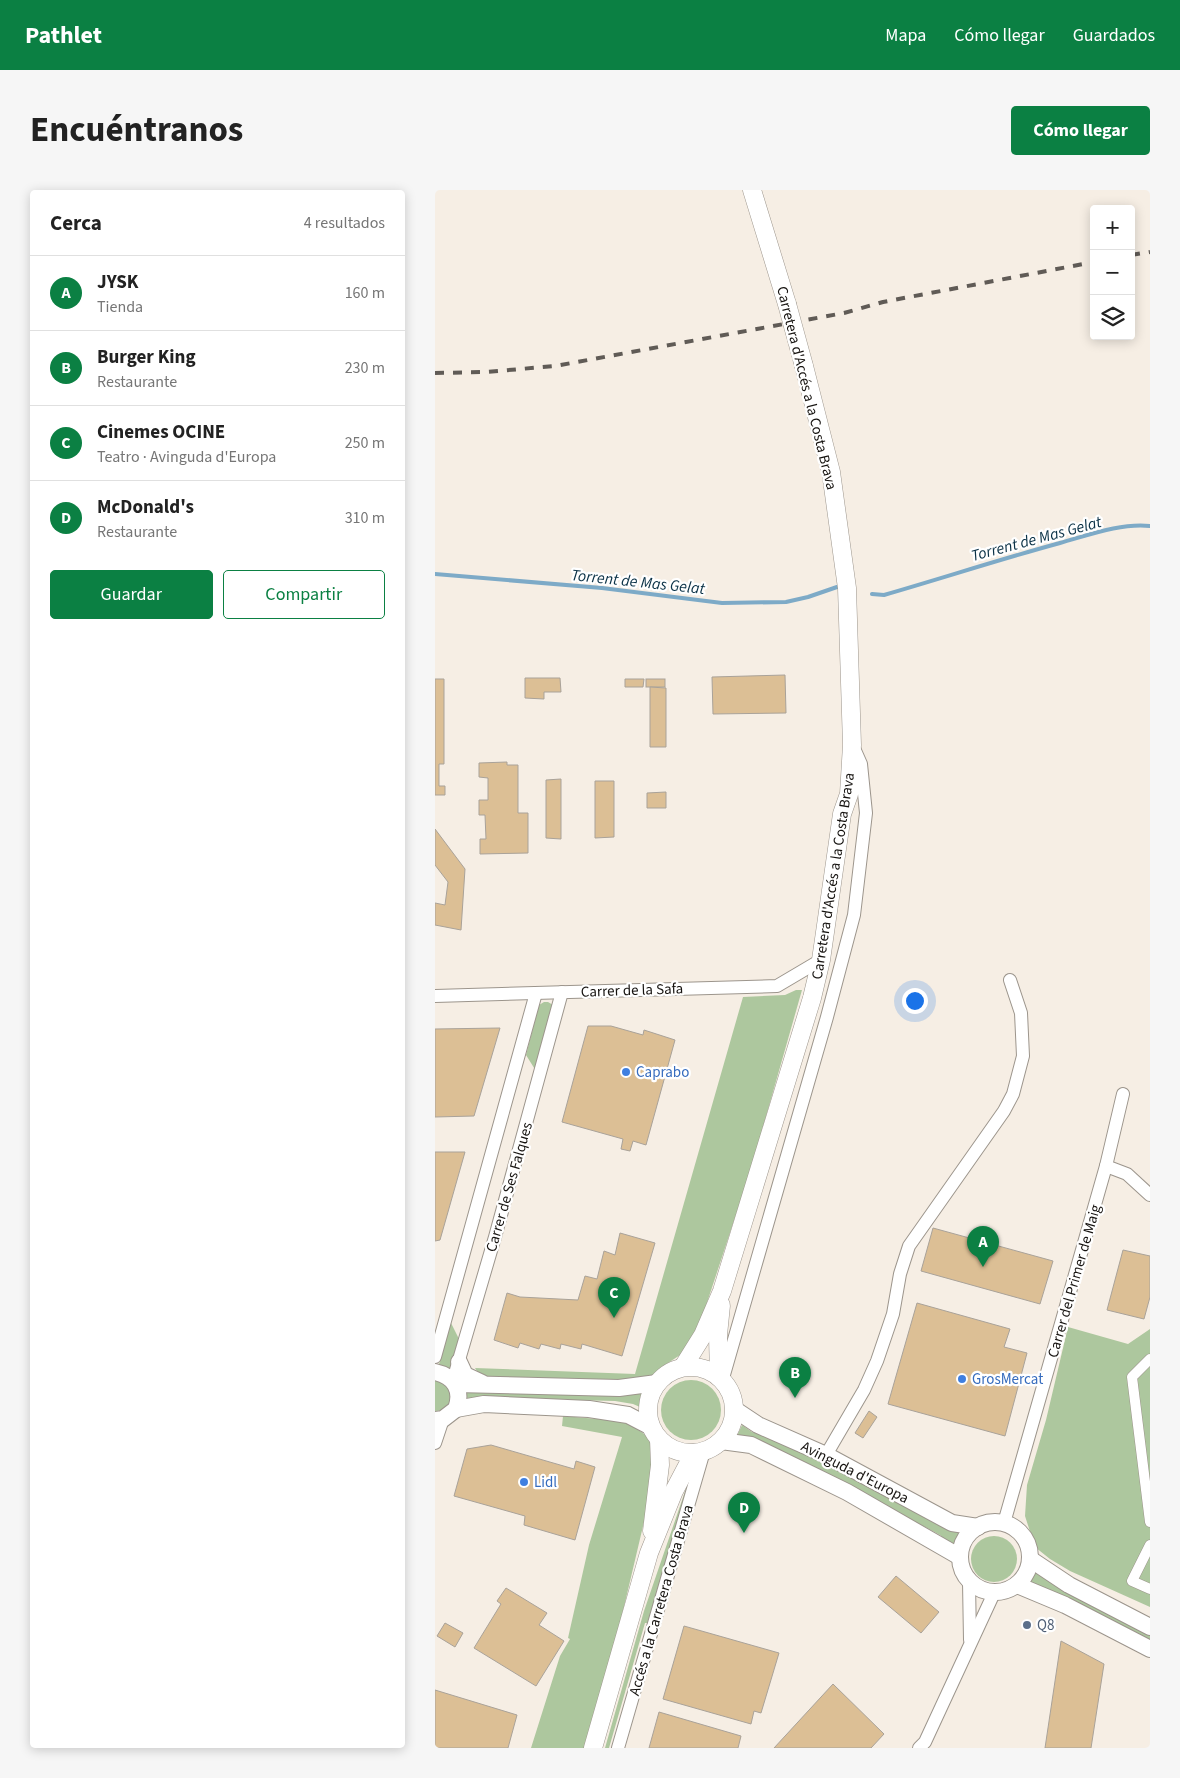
<!DOCTYPE html>
<html lang="es">
<head>
<meta charset="utf-8">
<style>
  body { margin:0; font-family:"Source Sans 3",sans-serif; background:#f6f6f6; color:#222 }
  .controls { position:absolute; right:15px; top:15px; display:grid; overflow:hidden; border-radius:5px; box-shadow:0 2px 12px #0003 }
  .controls button { width:45px; height:45px; display:grid; place-items:center; padding:0; border:0; border-bottom:1px solid #e0e0e0; background:#fff; color:#222; font:25px sans-serif }
  .you { position:absolute; left:479px; top:810px; width:18px; height:18px; margin:-12px; border:4px solid #fff; border-radius:50%; background:#1a73e8; box-shadow:0 0 0 8px #1a73e833 }
  .badge { display:grid; place-items:center; width:32px; height:32px; border-radius:50%; background:#0b8043; color:#fff; font-size:16px; font-weight:700 }
  .pin { position:absolute; translate:-50% -41px; filter:drop-shadow(0 1px 2px #0008) }
  .pin::after { content:''; position:absolute; top:26px; width:18px; height:15px; background:inherit; clip-path:polygon(0 0,100% 0,50% 100%) }
  .list { margin:0; padding:0; list-style:none }
  h2 { display:flex; justify-content:space-between; align-items:center; height:65px; margin:0; padding:0 20px; font-size:21px }
  h2 small { font-size:16px; font-weight:400; color:#767676 }
  .list li { display:grid; grid-template-columns:32px 1fr auto; gap:15px; align-items:center; box-sizing:border-box; height:75px; padding:0 20px; border-top:1px solid #e0e0e0 }
  .list b { display:block; font-size:19px; white-space:nowrap }
  .list p { margin:0; font-size:16px; white-space:nowrap; color:#767676 }
  .list em { font-size:16px; font-style:normal; color:#767676 }
  .actions { display:flex; gap:10px; padding:15px 20px }
  .actions a { flex:1; padding:11px 0; border:1px solid #0b8043; border-radius:5px; text-align:center; font-size:18px; color:#0b8043 }
  .actions .main { background:#0b8043; color:#fff }
  .icon { flex:none; width:28px; height:28px; fill:none; stroke:currentColor; stroke-width:2; stroke-linecap:round; stroke-linejoin:round }
  .map { position:relative; flex:none; width:715px; height:1558px; overflow:hidden; border-radius:5px }
  header { display:flex; align-items:center; gap:30px; box-sizing:border-box; height:70px; padding:0 25px; background:#0b8043; color:#fff }
  header strong { font-size:24px }
  nav { display:flex; gap:28px; margin-inline-start:auto; font-size:18px }
  .intro { display:flex; align-items:center; justify-content:space-between; box-sizing:border-box; height:120px; padding:0 30px }
  h1 { margin:0; font-size:35px }
  .button { padding:12px 22px; border-radius:5px; background:#0b8043; color:#fff; font-size:18px; font-weight:700 }
  main { display:flex; gap:30px; padding:0 30px }
  aside { flex:1; background:#fff; border-radius:5px; box-shadow:0 2px 12px #0003 }
  .map>svg:first-child { display:block }
  .green { fill:#adc79e }
  .lines { fill:none; stroke-linecap:round; stroke-linejoin:round }
  .stream { stroke:#7daac7; stroke-width:4 }
  .building { fill:#dcbf95; stroke:#a9a299 }
  .pedestrian-casing { stroke:#9c958c; stroke-width:11 }
  .minor-casing { stroke:#9c958c; stroke-width:14 }
  .tertiary-casing { stroke:#9c958c; stroke-width:18 }
  .secondary-casing { stroke:#9c958c; stroke-width:19 }
  .pedestrian { stroke:#fff; stroke-width:10 }
  .minor { stroke:#fff; stroke-width:12 }
  .tertiary { stroke:#fff; stroke-width:16 }
  .secondary { stroke:#fff; stroke-width:18 }
  .rail { stroke:#605b56; stroke-width:4; stroke-dasharray:9 9; stroke-linecap:butt }
  .secondary-bridge-casing { stroke:#9c958c; stroke-width:19; stroke-linecap:butt }
  .secondary-bridge { stroke:#fff; stroke-width:18 }
  .shop-dot { fill:#3f7fe0; stroke:#fff; stroke-width:2 }
  .service-dot { fill:#5c6f8a; stroke:#fff; stroke-width:2 }
  .labels { text-anchor:middle; stroke-width:4.5; stroke-linejoin:round; paint-order:stroke }
  .street-label { font-size:15px; fill:#161310; stroke:#fff }
  .shop-label { font-size:15px; fill:#366cbe; stroke:#fff; text-anchor:start }
  .service-label { font-size:15px; fill:#4e5e75; stroke:#fff; text-anchor:start }
  .water-label { font-size:16px; font-style:italic; fill:#093045; stroke:#fff }
</style>
</head>
<body>
<header>
<strong>Pathlet</strong>
<nav><a>Mapa</a><a>Cómo llegar</a><a>Guardados</a></nav>
</header>
<div class="intro"><h1>Encuéntranos</h1><a class="button">Cómo llegar</a></div>
<main>
<aside>
<h2>Cerca<small>4 resultados</small></h2>
<ul class="list">
<li><span class="badge">A</span><div><b>JYSK</b><p>Tienda</p></div><em>160 m</em></li>
<li><span class="badge">B</span><div><b>Burger King</b><p>Restaurante</p></div><em>230 m</em></li>
<li><span class="badge">C</span><div><b>Cinemes OCINE</b><p>Teatro · Avinguda d'Europa</p></div><em>250 m</em></li>
<li><span class="badge">D</span><div><b>McDonald's</b><p>Restaurante</p></div><em>310 m</em></li>
</ul>
<div class="actions"><a class="main">Guardar</a><a>Compartir</a></div>
</aside>
<div class="map">
<svg width="715" height="1558" viewBox="0 0 715 1558">
  <rect width="100%" height="100%" fill="#f6eee4"/>
  <!-- green -->
  <g class="green">
    <polygon points="361,800 367,800 316,979 261,1146 251,1161 230,1175 214,1190 47,1189 40,1178 200,1184 308,807 350,805"/>
    <polygon points="109,812 113,812 118,815 101,881 91,865 104,815"/>
    <polygon points="16,1133 25,1151 18,1183 0,1180 4,1174"/>
    <polygon points="633,1137 693,1154 715,1139 715,1417 635,1381 615,1369 600,1357 590,1326 592,1295 611,1230"/>
    <path d="M3 1190C22 1198 21 1221 0 1221V1191Z"/>
    <circle cx="256" cy="1220" r="30"/>
    <polygon points="29,1198 209,1198 205,1208 205,1217 198,1214 180,1211 50,1208 30,1211"/>
    <polygon points="128,1226 174,1230 195,1234 212,1246 218,1258 213,1315 188,1421 149,1558 96,1558 125,1466 135,1449 133,1448 154,1355 187,1247 127,1236"/>
    <polygon points="307,1235 317,1242 350,1253 526,1344 520,1358 505,1345 494,1339 337,1258 301,1248"/>
    <polygon points="256,1284 213,1433 210,1433 174,1558 170,1558 209,1421"/>
    <circle cx="559" cy="1369" r="23"/>
    <polygon points="601,1379 715,1444 715,1455 594,1393"/>
  </g>
  <g class="lines">
    <!-- stream -->
    <g class="stream">
      <polyline points="0,384 167,398 287,413 351,412 373,407 402,397"/>
      <path d="M437 404 449 405C508 388 566 369 625 353 654 345 685 333 715 336"/>
    </g>
  </g>
  <!-- building -->
  <g class="building">
    <polygon points="350,485 351,523 278,524 277,487"/>
    <polygon points="90,488 125,488 126,502 109,502 109,509 90,508"/>
    <polygon points="0,489 9,489 9,574 4,574 4,596 10,596 10,605 0,605"/>
    <polygon points="190,489 209,489 208,497 190,497"/>
    <rect x="211" y="489" width="19" height="8"/>
    <polygon points="215,497 231,498 231,557 215,557"/>
    <polygon points="72,572 72,575 83,575 83,623 93,623 93,663 45,664 45,649 51,649 50,625 44,625 44,610 53,610 53,588 44,587 44,573"/>
    <polygon points="126,589 126,649 111,648 111,590"/>
    <polygon points="160,591 179,591 179,647 160,648"/>
    <polygon points="231,602 231,618 212,618 212,603"/>
    <polygon points="0,639 30,679 26,740 0,735 0,713 10,715 13,692 0,675"/>
    <polygon points="153,836 176,836 208,845 209,840 240,850 211,955 198,951 195,961 186,959 188,949 127,932"/>
    <polygon points="65,838 39,926 0,927 0,839"/>
    <polygon points="0,962 30,962 5,1050 0,1051"/>
    <polygon points="498,1038 618,1071 605,1114 486,1081"/>
    <polygon points="185,1043 220,1053 187,1166 147,1154 146,1159 126,1154 125,1159 106,1154 104,1159 85,1153 83,1158 59,1150 72,1103 85,1107 143,1110 150,1086 162,1089 169,1061 180,1065"/>
    <polygon points="688,1060 715,1066 715,1107 709,1129 672,1120"/>
    <polygon points="482,1113 575,1139 569,1157 592,1163 570,1246 453,1214"/>
    <polygon points="434,1221 442,1227 428,1248 420,1243"/>
    <polygon points="56,1255 139,1279 141,1271 160,1277 140,1350 89,1335 90,1326 19,1306 32,1259"/>
    <polygon points="461,1386 504,1422 486,1443 443,1407"/>
    <polygon points="71,1398 112,1423 104,1435 129,1451 101,1496 39,1458 66,1414 62,1411"/>
    <polygon points="10,1433 28,1443 20,1457 2,1446"/>
    <polygon points="249,1436 344,1463 326,1523 319,1521 316,1534 228,1509"/>
    <polygon points="626,1451 669,1474 656,1558 610,1558"/>
    <polygon points="398,1494 449,1544 436,1558 339,1558"/>
    <polygon points="0,1500 82,1525 73,1558 0,1558"/>
    <polygon points="224,1522 306,1546 303,1558 214,1558"/>
  </g>
  <g class="lines">
    <!-- pedestrian casing -->
    <g class="pedestrian-casing">
      <g id="pedestrian">
        <polyline points="715,1169 697,1187 715,1332"/>
        <polyline points="715,1355 697,1391 715,1399"/>
      </g>
    </g>
    <!-- minor casing -->
    <g class="minor-casing">
      <g id="minor">
        <polyline points="0,806 342,796 386,770"/>
        <polyline points="671,976 692,984 715,1005"/>
        <polyline points="0,1167 101,803"/>
        <polyline points="21,1180 60,1047 127,802"/>
        <polyline points="288,1188 392,827 419,725 431,623 426,574 418,556"/>
        <polyline points="0,1253 8,1229"/>
        <polyline points="391,1265 429,1200 442,1171 458,1124 465,1084 474,1056 569,921 578,904 588,866 586,823 575,790"/>
        <polyline points="569,1333 671,976 688,904"/>
        <polyline points="534,1392 535,1450"/>
        <polyline points="183,1558 269,1261"/>
        <polyline points="484,1558 490,1552 559,1403"/>
      </g>
    </g>
    <!-- tertiary casing -->
    <g class="tertiary-casing">
      <g id="tertiary">
        <polyline points="24,1172 30,1185 47,1193"/>
        <path d="M0 1182C19 1186 28 1200 21 1219L8 1229 0 1230"/>
        <polyline points="21,1194 184,1198 222,1193"/>
        <polyline points="21,1219 49,1214 154,1219 193,1225 216,1237"/>
        <polyline points="299,1219 323,1235 391,1265 517,1333 543,1337"/>
        <polyline points="286,1251 316,1255 412,1302 525,1367"/>
        <circle cx="560" cy="1367" r="35"/>
        <polyline points="595,1369 634,1395 715,1437"/>
        <polyline points="582,1395 630,1415 715,1459"/>
      </g>
    </g>
    <!-- secondary casing -->
    <g class="secondary-casing">
      <g id="secondary">
        <polyline points="317,0 352,114"/>
        <circle cx="256" cy="1220" r="43"/>
        <polyline points="248,1177 268,1145 287,1101 377,808 386,770 407,624 414,604 417,555 412,398 396,282 369,176"/>
        <polyline points="284,1187 283,1145 286,1115"/>
        <polyline points="217,1341 225,1275 224,1249"/>
        <polyline points="158,1558 214,1363 239,1301 259,1263"/>
      </g>
    </g>
    <!-- pedestrian -->
    <use href="#pedestrian" class="pedestrian"/>
    <!-- minor -->
    <use href="#minor" class="minor"/>
    <!-- tertiary -->
    <use href="#tertiary" class="tertiary"/>
    <!-- secondary -->
    <use href="#secondary" class="secondary"/>
    <!-- rail -->
    <g class="rail">
      <polyline points="696,65 715,62"/>
      <polyline points="0,183 51,182 120,176 409,123 448,112 659,72"/>
    </g>
    <!-- secondary-bridge casing -->
    <g class="secondary-bridge-casing">
      <polyline id="secondary-bridge" points="352,114 369,176"/>
    </g>
    <!-- secondary-bridge -->
    <use href="#secondary-bridge" class="secondary-bridge"/>
  </g>
  <!-- markers -->
  <g class="shop-dot">
    <circle cx="191" cy="882" r="5"/>
    <circle cx="527" cy="1189" r="5"/>
    <circle cx="89" cy="1292" r="5"/>
  </g>
  <circle class="service-dot" cx="592" cy="1435" r="5"/>
  <g class="labels">
    <!-- street labels -->
    <g class="street-label">
      <text transform="translate(372 198) rotate(76)" y="5">Carretera d'Accés a la Costa Brava</text>
      <text transform="translate(398 686) rotate(-81)" y="5">Carretera d'Accés a la Costa Brava</text>
      <text transform="translate(197 800) rotate(-2)" y="5">Carrer de la Safa</text>
      <text transform="translate(74 997) rotate(-74)" y="5">Carrer de Ses Falques</text>
      <text transform="translate(639 1091) rotate(-74)" y="5">Carrer del Primer de Maig</text>
      <text transform="translate(420 1282) rotate(27)" y="5">Avinguda d'Europa</text>
      <text transform="translate(226 1410) rotate(-74)" y="5">Accés a la Carretera Costa Brava</text>
    </g>
    <!-- shop labels -->
    <g class="shop-label">
      <text x="201" y="887">Caprabo</text>
      <text x="537" y="1194">GrosMercat</text>
      <text x="99" y="1297">Lidl</text>
    </g>
    <!-- service labels -->
    <g class="service-label">
      <text x="602" y="1440">Q8</text>
    </g>
    <!-- water labels -->
    <g class="water-label">
      <text transform="translate(601 348) rotate(-15)" y="6">Torrent de Mas Gelat</text>
      <text transform="translate(203 391) rotate(6)" y="6">Torrent de Mas Gelat</text>
    </g>
  </g>
</svg>
<div class="controls">
<button>+</button>
<button>−</button>
<button><svg class="icon" aria-label="layers" viewBox="0 0 24 24"><path d="M12 4l9 5-9 5-9-5zM3 14l9 5 9-5"/></svg></button>
</div>
<div class="you"></div>
<div class="pin badge" style="left:548px;top:1077px">A</div>
<div class="pin badge" style="left:360px;top:1208px">B</div>
<div class="pin badge" style="left:179px;top:1128px">C</div>
<div class="pin badge" style="left:309px;top:1343px">D</div>
</div>
</main>
</body>
</html>
